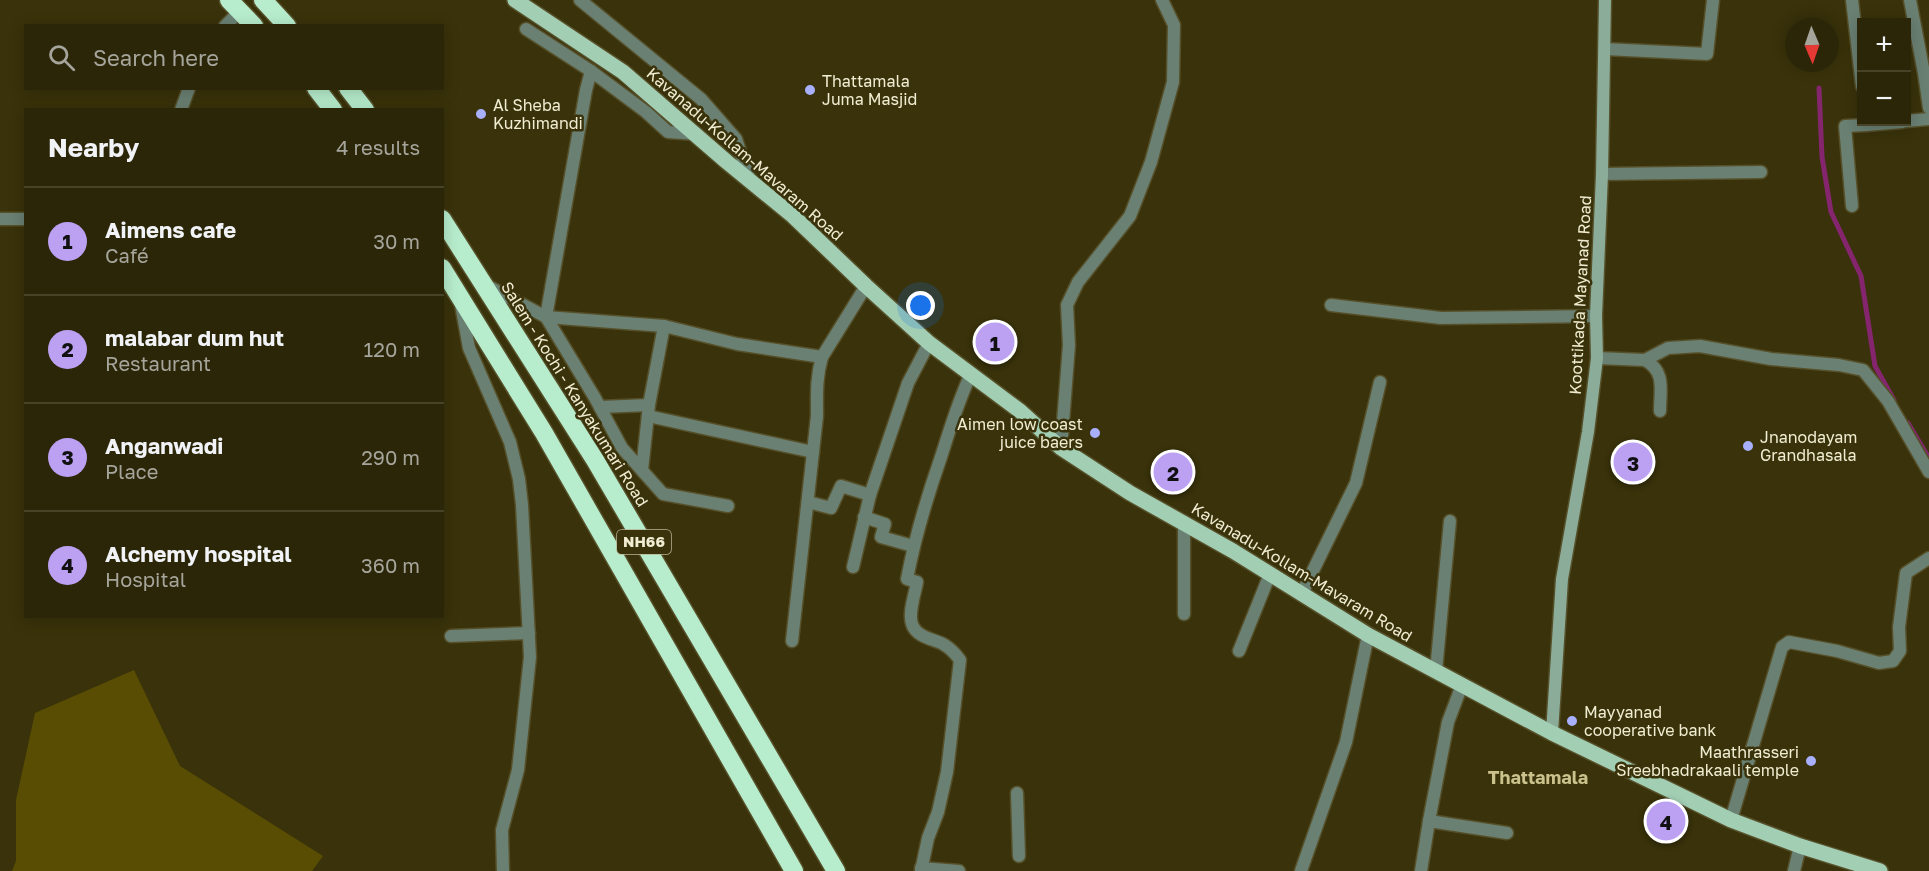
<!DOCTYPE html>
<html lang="en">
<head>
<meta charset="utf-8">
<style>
  body { margin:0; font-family:"Golos Text",sans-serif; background:#332e12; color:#f1f3f6 }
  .controls { position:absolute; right:18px; top:18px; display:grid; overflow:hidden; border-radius:0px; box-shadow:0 3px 15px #0003 }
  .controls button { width:54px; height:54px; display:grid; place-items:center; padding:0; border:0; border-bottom:2px solid #474329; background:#2b2608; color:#f1f3f6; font:30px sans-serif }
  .compass { position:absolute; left:1785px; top:18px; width:54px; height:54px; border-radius:50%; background:#2b2608; box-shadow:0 3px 15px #0003; rotate:178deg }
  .you { position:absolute; left:921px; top:306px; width:21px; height:21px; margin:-15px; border:4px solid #fff; border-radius:50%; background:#1a73e8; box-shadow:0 0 0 9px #1a73e833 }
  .badge { display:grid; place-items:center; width:39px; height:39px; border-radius:50%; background:#bca0f2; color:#111; font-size:20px; font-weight:700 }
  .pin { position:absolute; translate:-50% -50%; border:3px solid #fff; box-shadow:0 2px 6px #0006 }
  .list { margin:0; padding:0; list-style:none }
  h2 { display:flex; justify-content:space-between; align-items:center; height:78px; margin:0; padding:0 24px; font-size:26px }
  h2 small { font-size:20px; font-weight:400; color:#a6a59c }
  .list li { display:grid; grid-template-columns:39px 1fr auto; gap:18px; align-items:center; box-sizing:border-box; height:108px; padding:0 24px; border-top:2px solid #474329 }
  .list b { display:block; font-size:22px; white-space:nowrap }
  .list p { margin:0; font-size:20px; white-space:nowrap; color:#a6a59c }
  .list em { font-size:20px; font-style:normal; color:#a6a59c }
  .icon { flex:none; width:33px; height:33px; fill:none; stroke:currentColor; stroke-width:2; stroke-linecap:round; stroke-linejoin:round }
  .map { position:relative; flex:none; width:1929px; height:871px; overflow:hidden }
  .search { position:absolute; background:#2b2608; box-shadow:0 3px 15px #0003; left:24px; top:24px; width:420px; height:66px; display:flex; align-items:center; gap:15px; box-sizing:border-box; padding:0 21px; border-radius:0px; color:#a6a59c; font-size:22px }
  .panel { position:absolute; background:#2b2608; box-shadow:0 3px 15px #0003; left:24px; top:108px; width:420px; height:510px; border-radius:0px }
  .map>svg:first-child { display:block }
  .green { fill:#594d04 }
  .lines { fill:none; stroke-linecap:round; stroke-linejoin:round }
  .stream { stroke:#84256e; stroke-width:5 }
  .street-casing { stroke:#56502a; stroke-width:15 }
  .secondary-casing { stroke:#56502a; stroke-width:15 }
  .primary-casing { stroke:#56502a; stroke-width:18 }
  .highway-casing { stroke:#56502a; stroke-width:21 }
  .street { stroke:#6a8073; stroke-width:12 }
  .secondary { stroke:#8aac98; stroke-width:12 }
  .primary { stroke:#a2ceb4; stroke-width:15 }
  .highway { stroke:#b7edcd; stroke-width:18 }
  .poi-dot { fill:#a8b0fc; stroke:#39320a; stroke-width:2 }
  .labels { text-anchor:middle; stroke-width:5; stroke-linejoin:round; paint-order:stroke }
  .shield { fill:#39320a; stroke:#bab596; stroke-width:1.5 }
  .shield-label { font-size:15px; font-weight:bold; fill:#f1edd2 }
  .poi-label { font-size:16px; fill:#f1edd2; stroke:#39320a; text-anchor:start }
  .street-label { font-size:16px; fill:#f1edd2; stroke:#39320a }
  .neighbourhood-label { font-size:18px; font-weight:bold; fill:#cbc18c; stroke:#39320a }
</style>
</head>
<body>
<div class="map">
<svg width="1929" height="871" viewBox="0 0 1929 871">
  <rect width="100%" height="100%" fill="#39320a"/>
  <!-- green -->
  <polygon class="green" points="134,670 180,766 323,856 312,871 12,871 16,861 16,800 35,713"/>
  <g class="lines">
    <!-- stream -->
    <g class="stream">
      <polyline points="1819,88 1822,157 1831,212 1861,276 1875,366 1894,400"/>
      <polyline points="1908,423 1929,458"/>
    </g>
    <!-- street casing -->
    <g class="street-casing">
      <g id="street">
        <polyline points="580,0 701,99 736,139 750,181"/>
        <polyline points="1852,0 1862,86"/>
        <polyline points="1910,0 1924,73 1929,108"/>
        <polyline points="225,26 240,11"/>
        <polyline points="526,29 591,71"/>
        <polyline points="1605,49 1707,54 1713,0"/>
        <polyline points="181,110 189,88"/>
        <polyline points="1906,121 1929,119"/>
        <polyline points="1866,125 1902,122"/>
        <polyline points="696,134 668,132 646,112 591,71 586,90 546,317 595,398 622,448 663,494 728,506"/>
        <polyline points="1602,174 1761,172"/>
        <polyline points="1852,206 1845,126 1866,125 1865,122"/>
        <polyline points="0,219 26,219"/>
        <polyline points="484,284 546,317 664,326 737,344 822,357"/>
        <polyline points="461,305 469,348 510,442 519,479 522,505 530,657 518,770 502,830 503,871"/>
        <polyline points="1331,305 1441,318 1596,316"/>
        <polyline points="1597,358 1645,360 1668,348 1700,346 1771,359 1839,365 1863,370 1888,401 1929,472"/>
        <path d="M1645 360C1666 372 1660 389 1660 411"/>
        <polyline points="600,407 649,405"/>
        <polyline points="648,416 813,452"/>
        <polyline points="1061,448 1069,345 1067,305 1078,282 1130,216 1151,162 1173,82 1174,25 1162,0"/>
        <polyline points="642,470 649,405 664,326"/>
        <polyline points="808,502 831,508 841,486 870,495"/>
        <polyline points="864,517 885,524 881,537 913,546"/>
        <polyline points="853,567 870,495 908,383 929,343"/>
        <polyline points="1302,593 1356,483 1380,382"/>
        <polyline points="1184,614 1184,522"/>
        <polyline points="451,636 529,633"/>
        <path d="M792 641 817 416C817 395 816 377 822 357L866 286"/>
        <polyline points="1239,651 1270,574"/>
        <polyline points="1436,671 1450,521"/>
        <polyline points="1017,793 1019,856"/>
        <polyline points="1731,820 1782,647 1789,642 1837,651 1879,663 1893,661 1900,651 1899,627 1906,573 1929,558"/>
        <polyline points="1429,821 1507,833"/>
        <polyline points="921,868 959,871"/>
        <path d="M921 871 928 838 938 812 947 772 960 660C955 653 950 648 943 644 933 639 916 637 912 624 908 613 915 594 917 582L907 579C915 537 927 497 941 457 950 429 958 401 971 374"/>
        <polyline points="1301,871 1346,742 1368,635"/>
        <polyline points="1421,871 1429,821 1448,722 1462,685"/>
        <polyline points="1794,871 1800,846"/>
      </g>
    </g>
    <!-- secondary casing -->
    <g class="secondary-casing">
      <polyline id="secondary" points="1552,733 1562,579 1588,432 1597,358 1596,316 1602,174 1605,0"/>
    </g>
    <!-- primary casing -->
    <g class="primary-casing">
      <polyline id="primary" points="515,0 623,72 727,162 793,216 866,286 929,343 1020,411 1061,448 1130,493 1233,551 1368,635 1552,733 1731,820 1800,846 1880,871"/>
    </g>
    <!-- highway casing -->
    <g class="highway-casing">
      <g id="highway">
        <polyline points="229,0 254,26"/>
        <polyline points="263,0 287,26"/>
        <polyline points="316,88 333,110"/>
        <polyline points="348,88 365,110"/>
        <polyline points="442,219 595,460 836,871"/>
        <polyline points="442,268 544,433 794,871"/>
      </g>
    </g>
    <!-- street -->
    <use href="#street" class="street"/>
    <!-- secondary -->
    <use href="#secondary" class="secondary"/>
    <!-- primary -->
    <use href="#primary" class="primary"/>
    <!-- highway -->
    <use href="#highway" class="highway"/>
  </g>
  <!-- markers -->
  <g class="poi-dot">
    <circle cx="810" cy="90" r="6"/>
    <circle cx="481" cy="114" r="6"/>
    <circle cx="1095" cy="433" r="6"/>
    <circle cx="1748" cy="446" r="6"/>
    <circle cx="1572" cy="721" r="6"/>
    <circle cx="1811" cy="761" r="6"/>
  </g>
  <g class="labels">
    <!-- shield labels -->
    <rect class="shield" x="617" y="530" width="54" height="24" rx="4.5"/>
    <g class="shield-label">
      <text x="644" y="547">NH66</text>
    </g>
    <!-- poi labels -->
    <g class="poi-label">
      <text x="822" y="87">Thattamala<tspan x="822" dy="18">Juma Masjid</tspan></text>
      <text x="493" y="111">Al Sheba<tspan x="493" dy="18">Kuzhimandi</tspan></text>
      <text x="1083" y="430" text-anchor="end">Aimen low coast<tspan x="1083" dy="18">juice baers</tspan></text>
      <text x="1760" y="443">Jnanodayam<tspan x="1760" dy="18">Grandhasala</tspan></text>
      <text x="1584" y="718">Mayyanad<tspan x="1584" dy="18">cooperative bank</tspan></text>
      <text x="1799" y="758" text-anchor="end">Maathrasseri<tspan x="1799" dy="18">Sreebhadrakaali temple</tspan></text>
    </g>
    <!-- street labels -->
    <g class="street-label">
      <text transform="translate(745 154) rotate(41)" y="6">Kavanadu-Kollam-Mavaram Road</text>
      <text transform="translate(1580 295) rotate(-87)" y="6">Koottikada Mayanad Road</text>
      <text transform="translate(575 394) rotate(58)" y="6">Salem - Kochi - Kanyakumari Road</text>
      <text transform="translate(1302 572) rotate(31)" y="6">Kavanadu-Kollam-Mavaram Road</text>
    </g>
    <!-- neighbourhood labels -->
    <g class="neighbourhood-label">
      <text x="1538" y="784">Thattamala</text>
    </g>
  </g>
</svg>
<div class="controls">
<button>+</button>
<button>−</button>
</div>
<svg class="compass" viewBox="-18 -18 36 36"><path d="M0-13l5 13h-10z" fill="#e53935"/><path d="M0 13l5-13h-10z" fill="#a6a59c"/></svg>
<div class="you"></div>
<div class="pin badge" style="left:995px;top:342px">1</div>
<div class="pin badge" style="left:1173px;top:472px">2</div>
<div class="pin badge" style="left:1633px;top:462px">3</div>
<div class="pin badge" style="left:1666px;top:821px">4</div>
<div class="search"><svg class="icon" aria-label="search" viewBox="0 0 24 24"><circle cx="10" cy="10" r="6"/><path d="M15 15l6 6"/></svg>Search here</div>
<section class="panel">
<h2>Nearby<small>4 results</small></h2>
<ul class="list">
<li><span class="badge">1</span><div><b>Aimens cafe</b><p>Café</p></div><em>30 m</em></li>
<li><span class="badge">2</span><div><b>malabar dum hut</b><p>Restaurant</p></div><em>120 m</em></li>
<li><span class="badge">3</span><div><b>Anganwadi</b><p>Place</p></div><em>290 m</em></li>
<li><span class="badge">4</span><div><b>Alchemy hospital</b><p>Hospital</p></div><em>360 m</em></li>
</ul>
</section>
</div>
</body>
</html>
